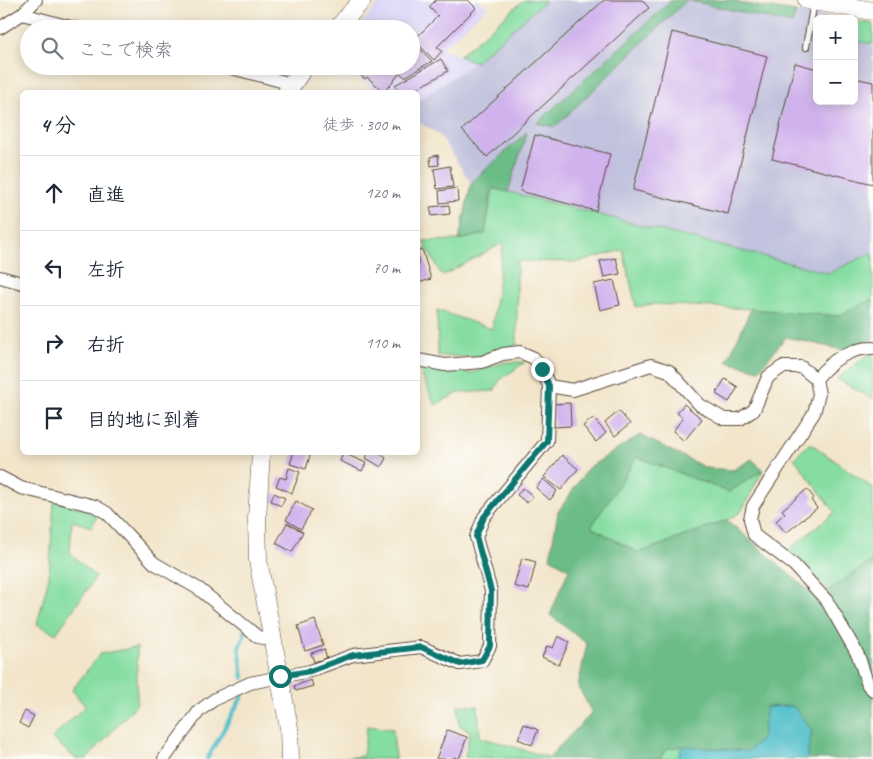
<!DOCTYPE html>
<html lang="ja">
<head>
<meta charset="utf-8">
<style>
  body { margin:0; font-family:Caveat,"Klee One",sans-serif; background:#f2f2f3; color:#1f2937 }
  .controls { position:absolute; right:15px; top:15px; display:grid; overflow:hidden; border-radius:8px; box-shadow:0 2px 12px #0003 }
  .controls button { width:45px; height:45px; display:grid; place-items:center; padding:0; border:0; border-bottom:1px solid #e0e1e3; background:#fff; color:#1f2937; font:25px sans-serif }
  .stop { position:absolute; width:15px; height:15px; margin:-11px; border:4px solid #0f766e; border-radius:50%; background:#fff }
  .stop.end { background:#0f766e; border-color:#fff; box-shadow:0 1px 5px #0008 }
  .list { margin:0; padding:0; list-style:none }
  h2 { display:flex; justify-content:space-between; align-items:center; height:65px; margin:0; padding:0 20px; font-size:21px }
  h2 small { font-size:16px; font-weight:400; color:#747a83 }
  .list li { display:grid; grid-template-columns:32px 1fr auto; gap:15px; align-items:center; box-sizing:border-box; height:75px; padding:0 20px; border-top:1px solid #e0e1e3 }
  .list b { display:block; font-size:19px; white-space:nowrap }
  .list em { font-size:16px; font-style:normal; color:#747a83 }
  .icon { flex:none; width:28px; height:28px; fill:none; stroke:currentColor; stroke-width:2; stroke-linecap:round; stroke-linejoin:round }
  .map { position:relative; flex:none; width:873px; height:759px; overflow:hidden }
  .search { position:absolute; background:#fff; box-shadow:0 2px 12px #0003; left:20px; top:20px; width:400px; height:55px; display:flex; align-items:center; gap:12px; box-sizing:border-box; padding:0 18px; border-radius:28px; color:#747a83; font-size:19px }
  .panel { position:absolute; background:#fff; box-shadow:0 2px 12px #0003; left:20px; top:90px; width:400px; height:365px; border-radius:8px }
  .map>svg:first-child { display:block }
  .built { fill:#dbd6f7 }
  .industrial { fill:#c1c2dd }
  .green { fill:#85dda2; stroke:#608460 }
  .forest { fill:#6cbc88; stroke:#547353 }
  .water { fill:#53c0ca; stroke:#477574 }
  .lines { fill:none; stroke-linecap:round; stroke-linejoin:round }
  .stream { stroke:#53c0ca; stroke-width:4 }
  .building { fill:#d0b2ed }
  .lane-casing { stroke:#564638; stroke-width:8 }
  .street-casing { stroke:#564638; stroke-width:14 }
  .secondary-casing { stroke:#564638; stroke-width:19 }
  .lane { stroke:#fff; stroke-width:6 }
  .street { stroke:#fff; stroke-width:12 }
  .secondary { stroke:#fff; stroke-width:18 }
  .route { stroke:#0f766e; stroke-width:6 }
</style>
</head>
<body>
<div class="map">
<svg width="873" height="759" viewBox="0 0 873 759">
  <rect width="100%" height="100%" fill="#fdfcf7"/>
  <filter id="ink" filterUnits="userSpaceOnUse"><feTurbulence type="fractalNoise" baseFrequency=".02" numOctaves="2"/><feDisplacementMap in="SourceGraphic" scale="10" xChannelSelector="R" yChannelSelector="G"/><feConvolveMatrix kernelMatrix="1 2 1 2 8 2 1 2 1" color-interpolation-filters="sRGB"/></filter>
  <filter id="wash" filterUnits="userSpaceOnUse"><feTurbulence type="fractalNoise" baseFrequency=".0096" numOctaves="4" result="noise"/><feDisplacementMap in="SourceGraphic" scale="20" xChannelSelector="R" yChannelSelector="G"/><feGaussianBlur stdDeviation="1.12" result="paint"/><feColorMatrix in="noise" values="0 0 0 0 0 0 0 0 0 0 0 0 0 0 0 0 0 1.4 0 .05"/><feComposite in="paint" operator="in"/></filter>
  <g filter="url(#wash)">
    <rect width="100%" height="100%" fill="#f2e5ca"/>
    <!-- built -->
    <polygon class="built" points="381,0 479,0 488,7 441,49 475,62 418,101 418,92 377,92 361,78 340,66 411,66 411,29 357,29"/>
    <!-- industrial -->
    <polygon class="industrial" points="546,0 734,0 739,3 841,19 817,19 817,101 854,101 854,21 873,24 873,252 829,273 508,192 526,133 471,183 439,134 418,122 418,101 475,62"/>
    <!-- green -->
    <g class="green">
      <polygon points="524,0 546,0 475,62 459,56"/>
      <polygon points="854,21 873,24 873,44 854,41"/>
      <polygon points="493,188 829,273 873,252 873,299 838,316 751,309 653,304 636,307 623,250 579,262 517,261 517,345 480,357 438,356 437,310 492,329 503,243 442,276 423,241 459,240 485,234"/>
      <polygon points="868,354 873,354 873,399 837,379"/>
      <polygon points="506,362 525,362 500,380 494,391 458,393 435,405 418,367 471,373"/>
      <polygon points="810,443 873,488 873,560 829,590 788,550 835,512 794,458"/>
      <polygon points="637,457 729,492 763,470 741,512 727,520 639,553 591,527"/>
      <polygon points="54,500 98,513 92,527 72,521 70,553 96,577 56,634 37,624 49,577"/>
      <polygon points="137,647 137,704 87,759 76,759 52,738 85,706 72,690 100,654"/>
      <polygon points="458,705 478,706 480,737 548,757 547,759 465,757 470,731 459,725"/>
      <polygon points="367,726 393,729 395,759 326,759 363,756"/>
      <polygon points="682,746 678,759 660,759 666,749"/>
    </g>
    <!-- forest -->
    <g class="forest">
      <polygon points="672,0 734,0 739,3 796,12 792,24 687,0 555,127 537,123"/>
      <polygon points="527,132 508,192 492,188 485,234 459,240 471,183"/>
      <polygon points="873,299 873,339 847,351 786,337 759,370 727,362 751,309 838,316"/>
      <polygon points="640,435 706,468 733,470 752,459 763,470 729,492 637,457 591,527 639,553 727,520 817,598 873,560 873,759 807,759 812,730 792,706 766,707 762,739 748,751 682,746 666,749 660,759 547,759 592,713 578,686 587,644 550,615 569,569 550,558 558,512 588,468"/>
    </g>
    <!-- water -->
    <polygon class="water" points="793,706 812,730 807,759 678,759 682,746 748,751 762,739 766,707"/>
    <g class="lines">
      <!-- stream -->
      <g class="stream">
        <polyline points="243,632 245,634 239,647 243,678"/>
        <polyline points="207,759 243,695"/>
      </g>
    </g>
    <g id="blocks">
      <!-- building -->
      <g class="building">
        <polygon points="436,0 468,0 476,8 437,47 442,51 434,60 414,40 438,16 429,7"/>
        <polygon points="604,0 642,0 649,8 487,157 462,130"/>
        <polygon points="672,32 767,56 728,214 633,190"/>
        <polygon points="411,40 432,61 405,77 400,73 384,92 367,77 365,79 349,66 370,66 374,69 377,66 411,66"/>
        <polygon points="441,59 448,71 411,92 399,92 395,85"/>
        <polygon points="795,63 817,69 817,101 854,101 854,78 873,82 873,184 772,159"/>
        <polygon points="535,135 610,154 596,211 520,191"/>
        <polygon points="438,155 439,165 431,166 430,157"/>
        <polygon points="450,166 453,187 437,189 434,169"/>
        <polygon points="457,188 458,201 440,203 439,191"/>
        <polygon points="449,205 450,214 432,216 430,207"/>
        <polygon points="422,249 431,279 418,283 418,251"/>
        <polygon points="616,258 620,274 604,277 600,261"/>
        <polygon points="614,280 620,305 600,310 594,284"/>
        <polygon points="725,379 738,387 729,402 716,394"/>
        <polygon points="570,403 571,426 554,427 553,404"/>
        <polygon points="684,404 702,419 684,441 673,431 683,418 677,413"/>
        <polygon points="619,411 630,424 615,436 605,423"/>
        <polygon points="593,418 606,433 596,442 583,426"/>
        <polygon points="294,452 311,452 306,469 290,464"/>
        <polygon points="369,452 377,452 386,458 381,467 366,458"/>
        <polygon points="343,453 366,463 362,471 340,461"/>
        <polygon points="562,455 578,469 561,490 544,477"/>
        <polygon points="289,468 300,472 292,493 276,486 280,477 286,479"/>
        <polygon points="543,479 557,491 550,500 536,488"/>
        <polygon points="523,488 533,496 527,503 517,495"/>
        <polygon points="807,489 814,498 811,500 817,508 786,533 776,521 785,513 782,510"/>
        <polygon points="274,493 285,498 281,506 271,501"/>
        <polygon points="296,501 312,510 301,529 286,520"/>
        <polygon points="287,523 303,532 292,552 276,543"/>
        <polygon points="522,558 536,562 529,590 514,586"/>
        <polygon points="315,620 323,645 305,651 298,626"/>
        <polygon points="558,636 569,642 559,665 542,657 547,646 553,648"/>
        <polygon points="324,649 327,658 314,662 311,653"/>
        <polygon points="311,680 313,686 296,691 294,686"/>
        <polygon points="25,711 34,716 28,728 19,723"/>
        <polygon points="524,724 538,730 532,745 518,739"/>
        <polygon points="447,730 467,737 459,759 454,757 454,759 436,759"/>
      </g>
    </g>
  </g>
  <g filter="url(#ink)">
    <use href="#blocks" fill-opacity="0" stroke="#564638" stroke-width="1"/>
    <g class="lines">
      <!-- lane casing -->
      <g class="lane-casing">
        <polyline id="lane" points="806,47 814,2"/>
      </g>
      <!-- street casing -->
      <g class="street-casing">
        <g id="street">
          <polyline points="22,14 78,29"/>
          <polyline points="0,28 22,14 36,0"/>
          <polyline points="224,66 292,84"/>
          <polyline points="0,277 22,283"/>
          <path d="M816 379C831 361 848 348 873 348"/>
          <polyline points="549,386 573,390 651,365 669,371 700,405 724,419 740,419 754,410 768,377 782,367 801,367 816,379 819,394 814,413 753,506 750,519 754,535 794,565 827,601 858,655 868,685 873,690"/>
          <polyline points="0,477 21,488 95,506 107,513 154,563 199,589 258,637 273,640"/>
          <polyline points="164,759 199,711 215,699 250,683 310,671 353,655 421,647 460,664 482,661 490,646 491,591 476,537 484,517 547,441 549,386 542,369 534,358 520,352 503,354 482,362 445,365 418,360"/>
        </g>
      </g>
      <!-- secondary casing -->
      <g class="secondary-casing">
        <g id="secondary">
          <polyline points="807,0 873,11"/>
          <polyline points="337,29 362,0"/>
          <polyline points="287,92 305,66"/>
          <polyline points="261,452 257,519 258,560 289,728 290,759"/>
        </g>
      </g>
      <!-- lane -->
      <use href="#lane" class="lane"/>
      <!-- street -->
      <use href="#street" class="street"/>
      <!-- secondary -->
      <use href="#secondary" class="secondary"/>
    </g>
  </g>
  <g class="lines" filter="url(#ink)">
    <!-- route -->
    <polyline class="route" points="280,676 310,671 353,655 421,647 460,664 482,660 490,646 491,591 476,536 484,517 547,441 549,386 542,369"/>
  </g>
</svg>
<div class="controls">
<button>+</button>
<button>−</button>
</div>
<div class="stop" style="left:280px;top:676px"></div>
<div class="stop end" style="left:542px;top:369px"></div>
<div class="search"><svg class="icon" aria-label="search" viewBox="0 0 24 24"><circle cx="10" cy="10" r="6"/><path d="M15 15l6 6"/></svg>ここで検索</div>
<section class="panel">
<h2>4 分<small>徒歩 · 300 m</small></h2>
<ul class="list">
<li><svg class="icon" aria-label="ahead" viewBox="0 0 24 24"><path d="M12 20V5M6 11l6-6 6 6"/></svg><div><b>直進</b></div><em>120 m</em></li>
<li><svg class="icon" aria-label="left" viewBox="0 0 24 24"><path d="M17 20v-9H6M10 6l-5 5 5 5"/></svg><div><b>左折</b></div><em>70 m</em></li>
<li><svg class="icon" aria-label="right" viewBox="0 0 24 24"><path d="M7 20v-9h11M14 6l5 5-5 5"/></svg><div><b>右折</b></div><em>110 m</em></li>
<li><svg class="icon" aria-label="arrive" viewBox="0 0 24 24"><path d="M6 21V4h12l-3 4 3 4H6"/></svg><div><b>目的地に到着</b></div></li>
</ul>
</section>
</div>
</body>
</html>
